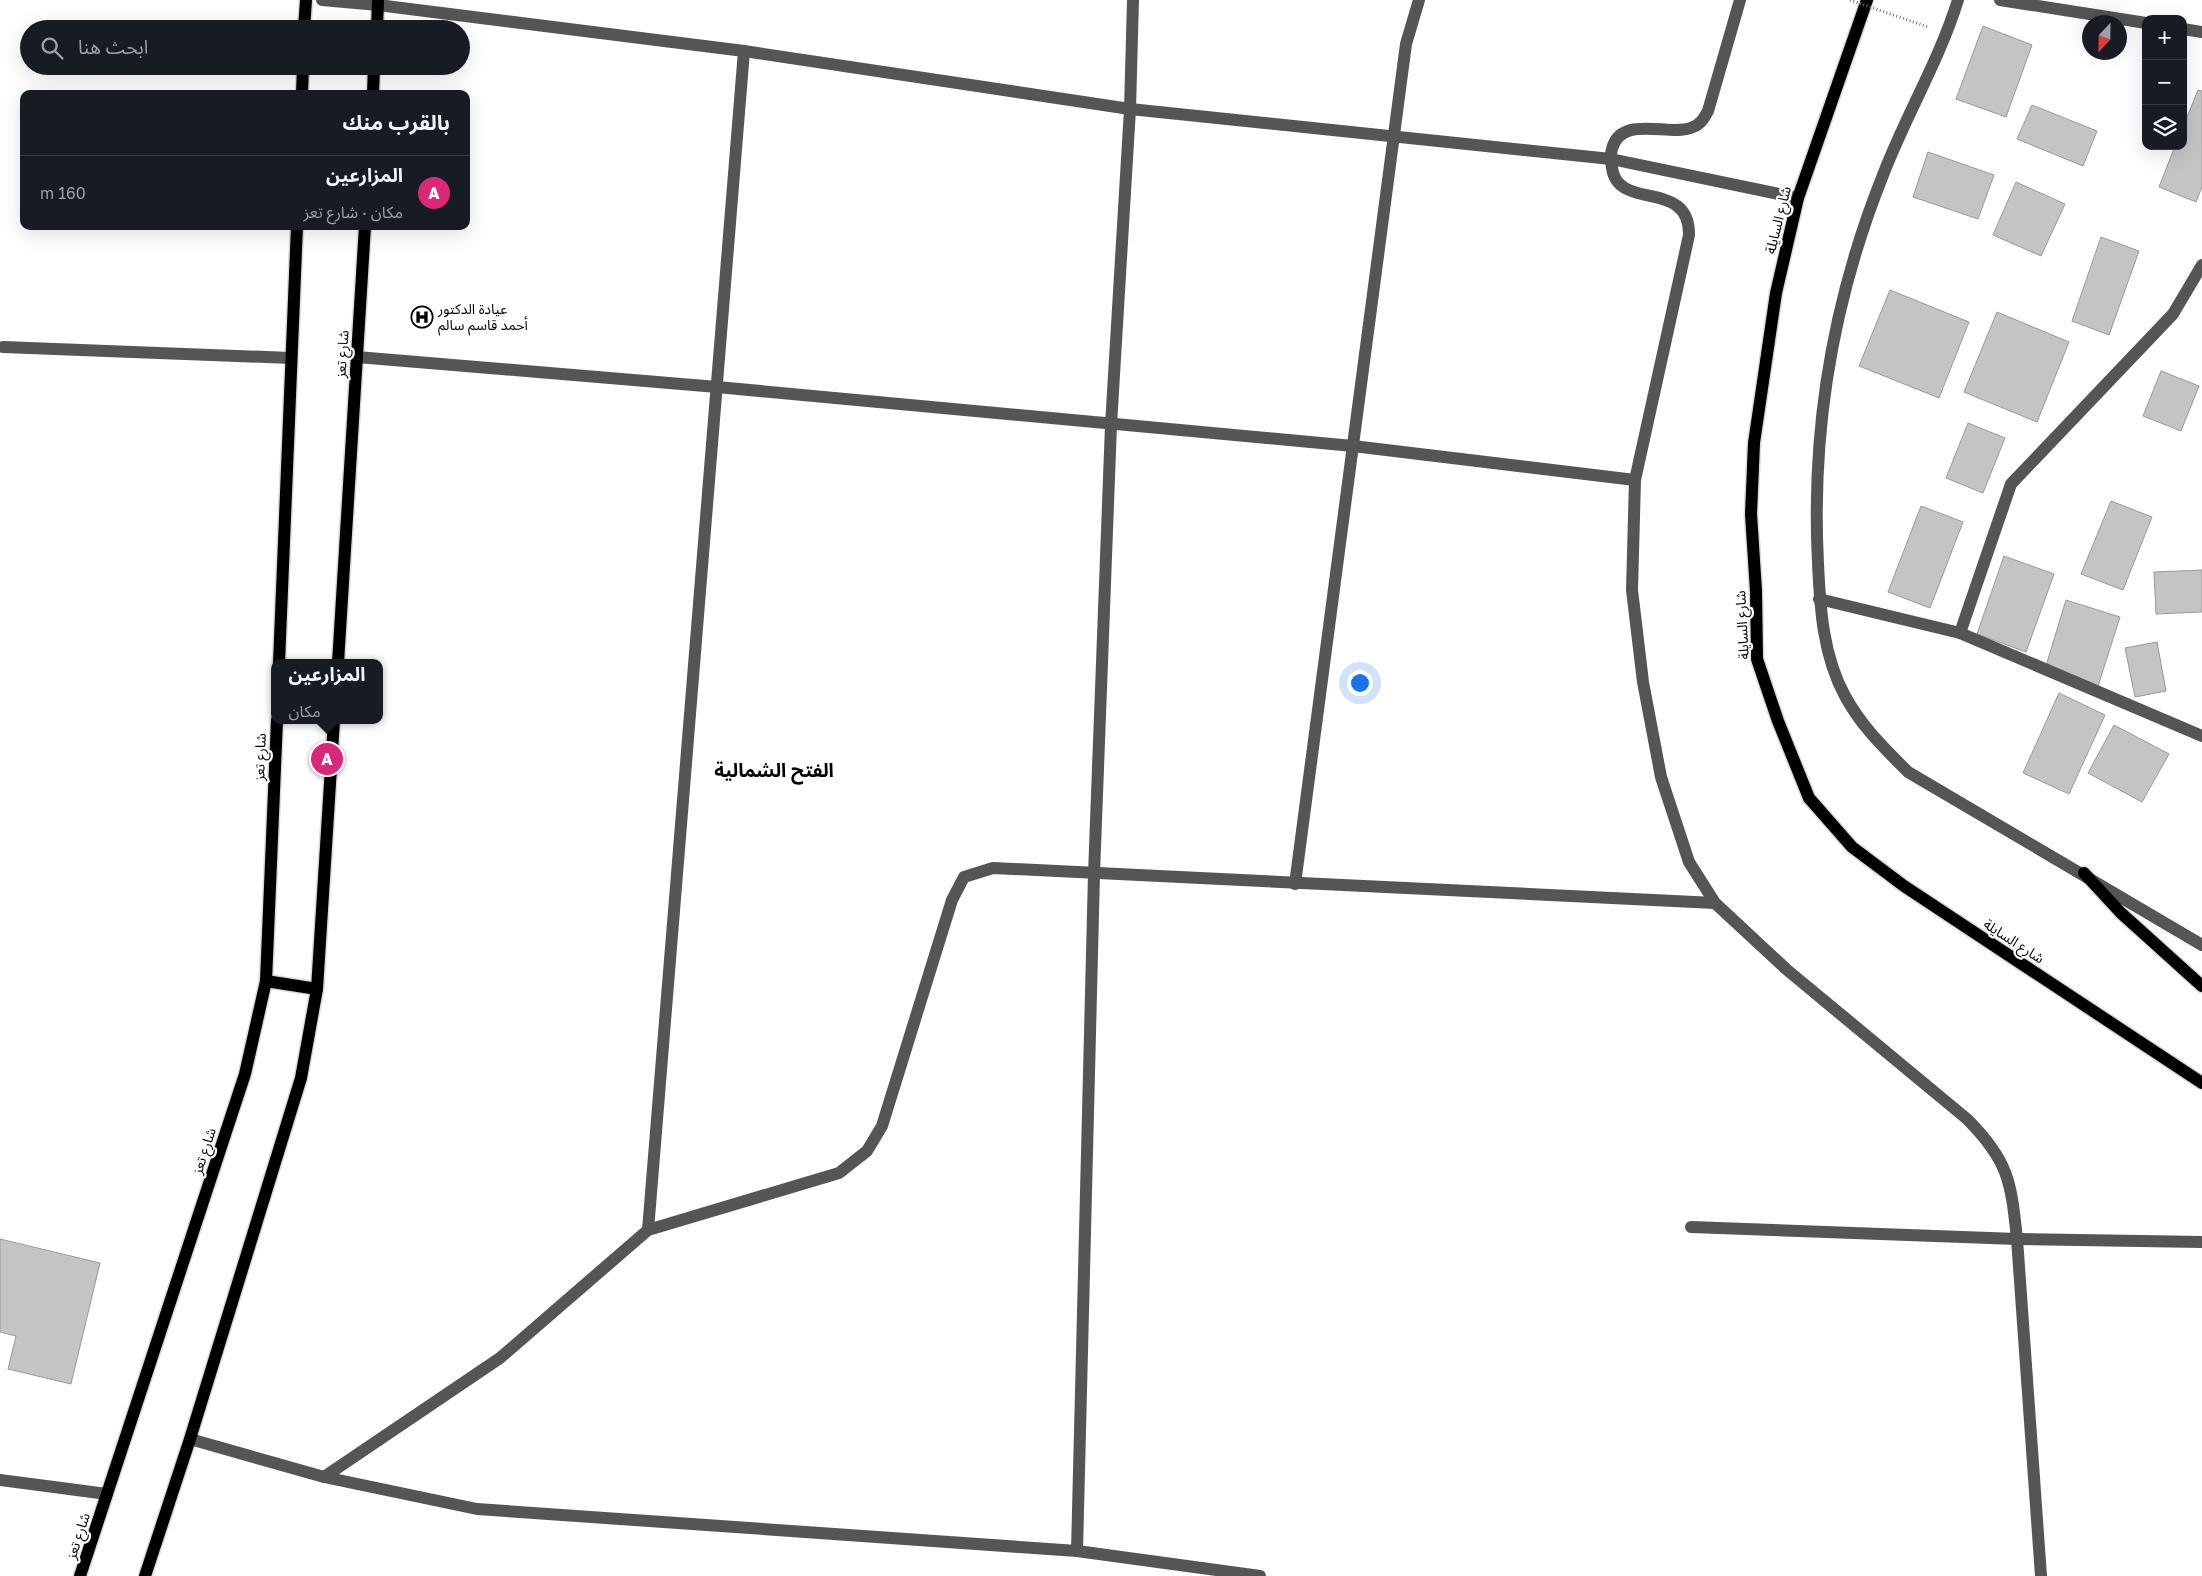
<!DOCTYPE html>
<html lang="ar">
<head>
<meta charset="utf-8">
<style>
  body { margin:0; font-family:"Golos Text","Noto Sans Arabic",sans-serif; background:#242831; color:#f1f3f6; direction:rtl }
  .controls { position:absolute; right:15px; top:15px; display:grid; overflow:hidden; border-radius:10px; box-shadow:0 5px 20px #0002 }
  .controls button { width:45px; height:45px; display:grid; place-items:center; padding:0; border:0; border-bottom:1px solid #363941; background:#171b24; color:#f1f3f6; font:25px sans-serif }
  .compass { position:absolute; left:2082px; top:15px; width:45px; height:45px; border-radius:50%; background:#171b24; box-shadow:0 5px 20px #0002; rotate:202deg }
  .you { position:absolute; left:1359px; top:682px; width:18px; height:18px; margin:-12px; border:4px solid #fff; border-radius:50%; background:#1a73e8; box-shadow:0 0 0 8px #1a73e833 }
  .badge { display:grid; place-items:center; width:32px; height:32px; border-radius:50%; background:#db2777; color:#fff; font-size:16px; font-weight:700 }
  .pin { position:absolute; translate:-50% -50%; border:2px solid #fff; box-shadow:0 1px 5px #0006 }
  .popup { position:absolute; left:271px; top:659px; width:112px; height:65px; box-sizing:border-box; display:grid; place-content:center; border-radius:10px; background:#171b24; filter:drop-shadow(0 1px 4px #0005); font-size:16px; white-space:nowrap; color:#9ea1a6 }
  .popup b { font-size:19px; color:#f1f3f6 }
  .popup::after { content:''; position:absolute; left:50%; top:100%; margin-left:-10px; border:10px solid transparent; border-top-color:#171b24 }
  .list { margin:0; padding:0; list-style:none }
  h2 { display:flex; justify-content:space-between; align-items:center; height:65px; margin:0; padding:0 20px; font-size:21px }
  h2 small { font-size:16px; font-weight:400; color:#9ea1a6 }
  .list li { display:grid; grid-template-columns:32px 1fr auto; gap:15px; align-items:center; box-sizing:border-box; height:75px; padding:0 20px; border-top:1px solid #363941 }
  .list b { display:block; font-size:19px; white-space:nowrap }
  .list p { margin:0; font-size:16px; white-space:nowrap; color:#9ea1a6 }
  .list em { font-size:16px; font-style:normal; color:#9ea1a6 }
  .icon { flex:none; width:28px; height:28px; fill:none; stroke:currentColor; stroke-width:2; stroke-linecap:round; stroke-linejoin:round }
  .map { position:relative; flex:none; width:2202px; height:1576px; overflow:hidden; direction:ltr }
  .search { position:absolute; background:#171b24; box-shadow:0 5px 20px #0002; left:20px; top:20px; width:450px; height:55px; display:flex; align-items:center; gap:12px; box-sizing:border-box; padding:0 18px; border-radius:28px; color:#9ea1a6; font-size:19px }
  .panel { position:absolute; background:#171b24; box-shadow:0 5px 20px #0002; left:20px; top:90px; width:450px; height:140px; border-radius:10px; direction:rtl }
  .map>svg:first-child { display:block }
  .building { fill:#c4c4c4; stroke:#999 }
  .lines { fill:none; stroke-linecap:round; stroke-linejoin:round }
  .major-casing { stroke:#dbdbdb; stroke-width:15 }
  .minor { stroke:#555; stroke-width:12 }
  .major { stroke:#000; stroke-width:12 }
  .path-bridge { stroke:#777; stroke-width:3; stroke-dasharray:1 2.5; stroke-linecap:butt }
  .labels { text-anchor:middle; stroke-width:4.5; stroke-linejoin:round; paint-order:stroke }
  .street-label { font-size:14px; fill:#000; stroke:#fff }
  .poi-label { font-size:14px; fill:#000; stroke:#fff; text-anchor:start }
  .district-label { font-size:19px; font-weight:bold; fill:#000; stroke:#fff }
</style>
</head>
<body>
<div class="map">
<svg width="2202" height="1576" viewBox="0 0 2202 1576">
  <rect width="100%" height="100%" fill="#fff"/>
  <!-- building -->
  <g class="building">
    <polygon points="1983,26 2032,45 2006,117 1956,99"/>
    <polygon points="2198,90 2202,91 2202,187 2196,202 2159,187 2175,146 2183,146 2183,127"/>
    <polygon points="2032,105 2097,131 2083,166 2017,139"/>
    <polygon points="1928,152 1994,175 1978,219 1913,197"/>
    <polygon points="2016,182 2065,204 2041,256 1993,235"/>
    <polygon points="2101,237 2139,251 2109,335 2072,321"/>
    <polygon points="1890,290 1969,322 1939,398 1859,366"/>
    <polygon points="1997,312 2069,342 2037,422 1964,392"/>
    <polygon points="2161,371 2199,386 2181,431 2143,416"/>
    <polygon points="1968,423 2005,438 1983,493 1946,478"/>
    <polygon points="2111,501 2152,517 2123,590 2081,574"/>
    <polygon points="1921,506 1963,522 1930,608 1888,592"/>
    <polygon points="2004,556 2054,574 2026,652 1977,634"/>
    <polygon points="2202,570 2202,612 2156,614 2154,572"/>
    <polygon points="2066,600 2120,617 2098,686 2045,669"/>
    <polygon points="2157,642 2166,691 2135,697 2125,648"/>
    <polygon points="2059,693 2105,715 2069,794 2023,773"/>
    <polygon points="2114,725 2169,754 2142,802 2088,773"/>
    <polygon points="0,1239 100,1263 71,1384 8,1369 16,1336 0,1332"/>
  </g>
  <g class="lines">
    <!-- major casing -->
    <g class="major-casing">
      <g id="major">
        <polyline points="1867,0 1798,198 1776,293 1754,443 1751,514 1756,591 1757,659 1778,721 1809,798 1852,847 1904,886 2202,1083"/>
        <polyline points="304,29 306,0"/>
        <polyline points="377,29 378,0"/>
        <polyline points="302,94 303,66"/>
        <polyline points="373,94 374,66"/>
        <polyline points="279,663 297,226"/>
        <polyline points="338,663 365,226"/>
        <polyline points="2084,873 2121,913 2202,986"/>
        <polyline points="266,981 317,989"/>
        <polyline points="80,1576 245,1074 266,981 277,720"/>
        <polyline points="145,1576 190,1439 301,1078 317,989 334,720"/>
      </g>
    </g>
    <!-- minor -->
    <g class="minor">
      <polyline points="322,0 378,5 744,51 1130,109 1611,159 1798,198"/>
      <path d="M1740 0 1708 111C1704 118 1701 124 1693 127 1671 138 1621 113 1612 149 1610 155 1611 162 1612 168 1618 212 1690 178 1689 235L1635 480 1632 590 1643 682 1661 777 1689 862 1715 903 1786 969 1967 1119C2009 1161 2011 1182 2017 1239L2041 1576"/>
      <path d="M1958 0C1939 61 1906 115 1883 175 1833 300 1811 429 1818 563 1820 608 1823 656 1845 696 1862 727 1883 747 1908 772L2202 945"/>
      <polyline points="2000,0 2146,23"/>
      <polyline points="2183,29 2202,32"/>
      <polyline points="3,347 291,358"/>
      <polyline points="357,357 717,387 1353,446 1635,480"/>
      <polyline points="1819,599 1960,633 2202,736"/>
      <polyline points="1960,633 2011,484 2173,314 2202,265"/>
      <polyline points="1295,884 1406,44 1419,0"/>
      <polyline points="1691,1227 2017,1239 2202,1242"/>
      <polyline points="648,1230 744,51"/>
      <polyline points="190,1439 324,1477 477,1509 1077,1551 1260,1576"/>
      <polyline points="324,1477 500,1358 648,1230 839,1173 867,1151 882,1126 952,900 964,877 993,868 1715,903"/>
      <polyline points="0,1480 107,1494"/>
      <polyline points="1077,1551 1094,874 1111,425 1130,109 1133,0"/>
    </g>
    <!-- major -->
    <use href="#major" class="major"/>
    <!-- path-bridge -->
    <polyline class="path-bridge" points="1850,0 1928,27"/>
  </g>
  <!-- icons -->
  <defs>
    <g id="hospital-ring" transform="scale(1.125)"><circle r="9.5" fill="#fff" stroke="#000" stroke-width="1.5"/><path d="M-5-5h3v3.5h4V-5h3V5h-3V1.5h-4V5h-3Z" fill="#000"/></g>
  </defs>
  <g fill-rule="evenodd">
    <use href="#hospital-ring" x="422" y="317"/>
  </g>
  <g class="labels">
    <!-- street labels -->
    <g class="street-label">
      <text transform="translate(1778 220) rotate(-76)" y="5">شارع السايلة</text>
      <text transform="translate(342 354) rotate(-86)" y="5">شارع تعز</text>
      <text transform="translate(1742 625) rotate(-93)" y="5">شارع السايلة</text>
      <text transform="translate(260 757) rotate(-88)" y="5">شارع تعز</text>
      <text transform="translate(2014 941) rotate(33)" y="5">شارع السايلة</text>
      <text transform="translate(204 1151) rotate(-72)" y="5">شارع تعز</text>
      <text transform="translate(78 1536) rotate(-72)" y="5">شارع تعز</text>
    </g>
    <!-- poi labels -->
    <g class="poi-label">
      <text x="438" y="314">عيادة الدكتور<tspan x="438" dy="16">أحمد قاسم سالم</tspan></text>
    </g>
    <!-- district labels -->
    <g class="district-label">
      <text x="774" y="777">الفتح الشمالية</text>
    </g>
  </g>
</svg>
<div class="controls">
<button>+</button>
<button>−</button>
<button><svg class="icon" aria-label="layers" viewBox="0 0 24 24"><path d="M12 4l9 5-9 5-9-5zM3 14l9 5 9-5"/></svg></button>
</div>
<svg class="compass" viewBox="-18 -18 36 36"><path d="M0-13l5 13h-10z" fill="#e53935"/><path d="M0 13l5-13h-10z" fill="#9ea1a6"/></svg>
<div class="you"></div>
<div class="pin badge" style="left:327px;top:759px">A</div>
<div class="popup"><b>المزارعين</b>مكان</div>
<div class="search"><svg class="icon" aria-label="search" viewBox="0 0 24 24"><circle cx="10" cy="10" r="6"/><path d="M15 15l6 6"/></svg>ابحث هنا</div>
<section class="panel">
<h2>بالقرب منك<small></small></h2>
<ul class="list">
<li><span class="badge">A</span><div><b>المزارعين</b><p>مكان · شارع تعز</p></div><em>160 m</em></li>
</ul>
</section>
</div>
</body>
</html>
